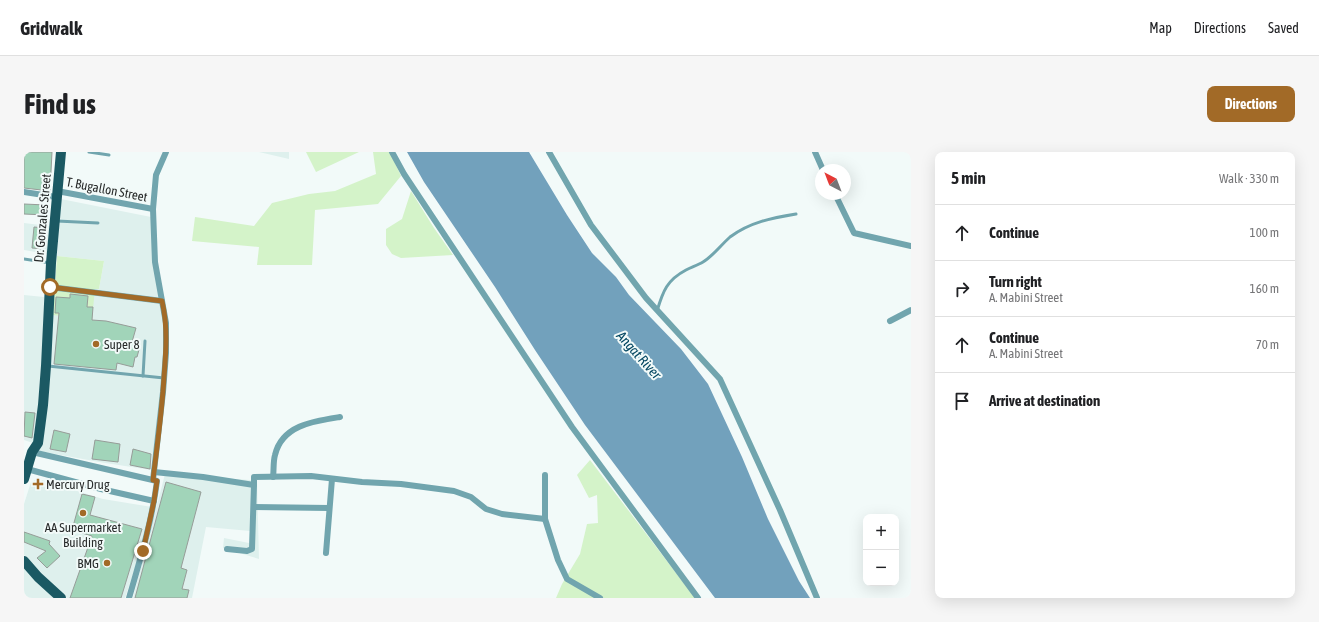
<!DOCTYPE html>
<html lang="en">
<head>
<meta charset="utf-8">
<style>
  body { margin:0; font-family:"Asap Condensed",sans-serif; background:#f6f6f6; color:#202124 }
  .controls { position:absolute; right:12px; bottom:12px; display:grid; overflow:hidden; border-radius:8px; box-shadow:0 4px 16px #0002 }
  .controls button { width:36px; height:36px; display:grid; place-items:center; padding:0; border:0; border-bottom:1px solid #e0e0e0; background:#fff; color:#202124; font:20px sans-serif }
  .compass { position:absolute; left:791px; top:12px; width:36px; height:36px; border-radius:50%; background:#fff; box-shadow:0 4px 16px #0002; rotate:318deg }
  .stop { position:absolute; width:12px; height:12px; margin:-9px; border:3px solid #a26a27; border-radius:50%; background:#fff }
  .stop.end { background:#a26a27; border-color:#fff; box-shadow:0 1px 4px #0008 }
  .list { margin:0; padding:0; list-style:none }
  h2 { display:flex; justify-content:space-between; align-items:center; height:52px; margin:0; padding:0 16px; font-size:17px }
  h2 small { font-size:13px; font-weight:400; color:#757577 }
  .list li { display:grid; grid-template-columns:26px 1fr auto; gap:12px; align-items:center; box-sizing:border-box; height:56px; padding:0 16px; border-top:1px solid #e0e0e0 }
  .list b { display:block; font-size:15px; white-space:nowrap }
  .list p { margin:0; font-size:13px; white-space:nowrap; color:#757577 }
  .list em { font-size:13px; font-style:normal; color:#757577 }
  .icon { flex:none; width:22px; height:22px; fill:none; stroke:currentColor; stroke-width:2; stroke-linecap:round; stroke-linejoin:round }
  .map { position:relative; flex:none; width:887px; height:446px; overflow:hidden; border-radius:8px }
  header { display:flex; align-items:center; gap:24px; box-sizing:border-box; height:56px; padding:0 20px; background:#fff; border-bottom:1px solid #e0e0e0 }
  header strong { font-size:19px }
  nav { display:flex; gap:22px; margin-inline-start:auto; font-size:14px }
  .intro { display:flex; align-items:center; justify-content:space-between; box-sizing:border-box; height:96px; padding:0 24px }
  h1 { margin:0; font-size:28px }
  .button { padding:10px 18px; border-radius:8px; background:#a26a27; color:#fff; font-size:14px; font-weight:700 }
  main { display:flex; gap:24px; padding:0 24px }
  aside { flex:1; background:#fff; border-radius:8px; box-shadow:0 4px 16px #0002 }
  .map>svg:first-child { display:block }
  .built { fill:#def0ed }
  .green { fill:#d4f3c9 }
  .water { fill:#72a1bc }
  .building { fill:#a1d4b9; stroke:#969c98 }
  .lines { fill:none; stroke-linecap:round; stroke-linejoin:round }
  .lane { stroke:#71a5ae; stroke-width:3 }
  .street { stroke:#71a5ae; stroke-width:6 }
  .primary { stroke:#1b5963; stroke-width:10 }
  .route { stroke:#a26a27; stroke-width:5 }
  .poi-dot { fill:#a26a27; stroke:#f2faf9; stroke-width:1.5 }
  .labels { text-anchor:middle; stroke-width:4; stroke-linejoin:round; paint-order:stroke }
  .street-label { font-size:13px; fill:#282b2b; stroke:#f2faf9 }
  .poi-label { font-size:13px; fill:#282b2b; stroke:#f2faf9; text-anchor:start }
  .water-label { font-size:14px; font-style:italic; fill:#044762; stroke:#f2faf9 }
</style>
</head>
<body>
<header>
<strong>Gridwalk</strong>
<nav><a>Map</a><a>Directions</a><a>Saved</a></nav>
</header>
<div class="intro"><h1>Find us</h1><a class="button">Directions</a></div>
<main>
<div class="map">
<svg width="887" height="446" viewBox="0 0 887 446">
  <rect width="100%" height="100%" fill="#f2faf9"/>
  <!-- built -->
  <g class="built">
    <polygon points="235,0 265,0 265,7"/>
    <polygon points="37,47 127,65 140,172 140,208 127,318 75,310 15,299 17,292 29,163 71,137 75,137 80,109 33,104"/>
    <polygon points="0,71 25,74 23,102 0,98"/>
    <polygon points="0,143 20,145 19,193 13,265 9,291 0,288"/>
    <polygon points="141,322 226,328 233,330 235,407 199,396 200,386 225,391 226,379 182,375 168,446 109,446"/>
    <polygon points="11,328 17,330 18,328 79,347 128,355 117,398 101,446 43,446 26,430 0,403 0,352 7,330"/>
    <polygon points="0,416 30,446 0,446"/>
  </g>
  <!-- green -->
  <g class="green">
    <polygon points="282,0 335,0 292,20"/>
    <polygon points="349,0 366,0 377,24 354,52 291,58 288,113 233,113 235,95 168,89 171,65 230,74 248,51 285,42 311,39 352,22"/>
    <polygon points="387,39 410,76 429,103 377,106 368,102 362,93 362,77 378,67"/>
    <polygon points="33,104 80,109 75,137 71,137 68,167 29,163"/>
    <polygon points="566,308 671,446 532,446 538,432 556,402 563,372 574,371 573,343 565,346 553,323"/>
  </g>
  <!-- water -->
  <polygon class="water" points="383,0 505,0 543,63 568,101 592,125 605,143 657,197 684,232 718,305 744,367 775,429 786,446 691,446 561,273 511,198 471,135 400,30"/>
  <!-- building -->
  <g class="building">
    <polygon points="0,0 28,0 26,39 0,36"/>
    <polygon points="0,52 22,53 22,63 0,62"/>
    <polygon points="10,75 21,76 19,97 8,96"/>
    <polygon points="46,142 64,144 63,155 69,155 68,168 82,169 112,176 108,190 116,194 113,205 111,205 109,215 93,211 92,218 30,212 35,161 31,161 32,145 46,146"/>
    <polygon points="1,260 11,261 8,286 0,284"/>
    <polygon points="30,278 46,282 42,300 26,297"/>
    <polygon points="71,288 96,292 94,310 68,307"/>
    <polygon points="109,297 127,302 126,317 106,313"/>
    <polygon points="142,330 177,340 157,416 163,418 158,437 165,438 163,446 111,446"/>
    <polygon points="58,342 71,345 66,363 118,377 97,446 46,446 68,384 48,378"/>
    <polygon points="0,380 26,389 25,392 36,404 23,416 13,406 22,399 0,390"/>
  </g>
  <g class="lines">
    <!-- lane -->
    <g class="lane">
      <polyline points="65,0 85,3"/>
      <polyline points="33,69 74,71"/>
      <polyline points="0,107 26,111"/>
      <path d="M633 159C639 139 643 128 662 118 668 115 674 113 679 110 689 104 697 93 706 85 726 70 748 66 772 62"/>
      <polyline points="24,214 140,226"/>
      <polyline points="119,224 121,189"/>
    </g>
    <!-- street -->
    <g class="street">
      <polyline points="368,0 380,22 548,275 674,446"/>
      <polyline points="525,0 567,73 622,146 696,227 756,358 793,446"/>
      <polyline points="791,0 799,18"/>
      <polyline points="33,39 129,57"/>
      <polyline points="0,40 32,45"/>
      <polyline points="811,42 830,81 887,94"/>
      <polyline points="26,135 138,149"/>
      <polyline points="866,169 887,158"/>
      <path d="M8 300 133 329C128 369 116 408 105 446"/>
      <polyline points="3,317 77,337 130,349"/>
      <polyline points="130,320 179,325 230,333 230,325 287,324 338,330 377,332 430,339 447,345 462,357 478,362 521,367"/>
      <polyline points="521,323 521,367 534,408 543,427 576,446"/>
      <path d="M249 325C250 318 249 310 251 303 258 273 290 269 316 265"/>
      <polyline points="129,328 139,240 142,201 142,171 131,110 129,57 132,23 142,0"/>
      <polyline points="230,355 305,356"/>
      <polyline points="203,397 223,399 228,397 230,333"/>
      <polyline points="302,401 308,327"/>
    </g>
    <!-- primary -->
    <g class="primary">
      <polyline points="0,327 8,300 14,291 19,253 22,214 27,111 37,0"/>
      <polyline points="0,409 14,425 37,446"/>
    </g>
  </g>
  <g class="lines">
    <!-- route -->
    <path class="route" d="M26 135 138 149C144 174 142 200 140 225 138 260 133 294 129 328L133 329 130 349 119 399"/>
  </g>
  <!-- markers -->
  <g class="poi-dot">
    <circle cx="72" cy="192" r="4"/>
    <path d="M12 326h4v4h4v4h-4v4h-4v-4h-4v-4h4z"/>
    <circle cx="59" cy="361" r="4"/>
    <circle cx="83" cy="411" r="4"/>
  </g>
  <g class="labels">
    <!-- street labels -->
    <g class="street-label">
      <text transform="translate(83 37) rotate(11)" y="5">T. Bugallon Street</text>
      <text transform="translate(18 66) rotate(-85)" y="5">Dr. Gonzales Street</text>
    </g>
    <!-- poi labels -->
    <g class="poi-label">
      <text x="80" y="197">Super 8</text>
      <text x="22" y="337">Mercury Drug</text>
      <text x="59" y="380" text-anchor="middle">AA Supermarket<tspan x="59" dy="15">Building</tspan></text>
      <text x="75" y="416" text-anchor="end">BMG</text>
    </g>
    <!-- water labels -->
    <g class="water-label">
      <text transform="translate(615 203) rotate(48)" y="5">Angat River</text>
    </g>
  </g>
</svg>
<div class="controls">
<button>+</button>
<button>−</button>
</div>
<svg class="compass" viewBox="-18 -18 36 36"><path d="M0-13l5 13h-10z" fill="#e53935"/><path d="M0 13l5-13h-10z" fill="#757577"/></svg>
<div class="stop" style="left:26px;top:135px"></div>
<div class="stop end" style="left:119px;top:399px"></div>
</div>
<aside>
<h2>5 min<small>Walk · 330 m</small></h2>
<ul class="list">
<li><svg class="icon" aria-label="ahead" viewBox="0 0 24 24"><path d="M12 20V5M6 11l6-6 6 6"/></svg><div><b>Continue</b></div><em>100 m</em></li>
<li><svg class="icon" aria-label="right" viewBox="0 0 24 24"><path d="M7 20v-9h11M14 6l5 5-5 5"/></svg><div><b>Turn right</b><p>A. Mabini Street</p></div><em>160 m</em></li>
<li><svg class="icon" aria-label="ahead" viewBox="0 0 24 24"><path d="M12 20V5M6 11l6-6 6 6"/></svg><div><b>Continue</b><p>A. Mabini Street</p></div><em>70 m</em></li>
<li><svg class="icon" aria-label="arrive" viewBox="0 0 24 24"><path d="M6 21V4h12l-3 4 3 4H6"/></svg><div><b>Arrive at destination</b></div></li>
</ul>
</aside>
</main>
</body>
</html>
